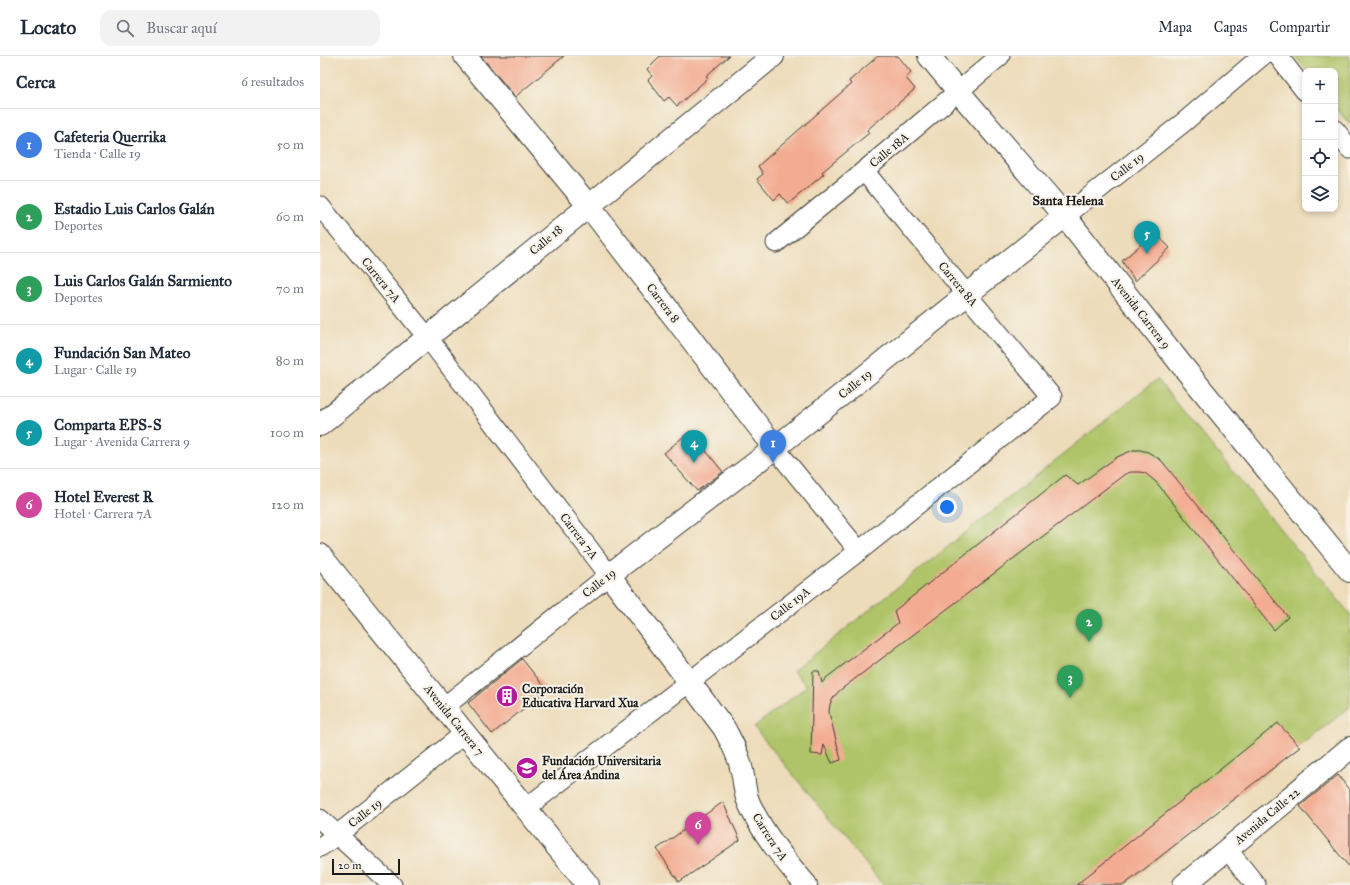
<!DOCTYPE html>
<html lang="es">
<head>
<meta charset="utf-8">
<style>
  body { margin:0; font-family:"IM FELL Great Primer",serif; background:#f2f2f3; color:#1f2937 }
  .controls { position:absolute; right:12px; top:12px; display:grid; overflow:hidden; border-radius:8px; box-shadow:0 2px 6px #0003 }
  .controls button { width:36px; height:36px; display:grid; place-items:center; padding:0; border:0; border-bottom:1px solid #e0e1e3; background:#fff; color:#1f2937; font:20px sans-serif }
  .scale { position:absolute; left:12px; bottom:10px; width:68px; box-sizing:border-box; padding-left:4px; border:2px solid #1c1c1c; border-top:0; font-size:11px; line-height:14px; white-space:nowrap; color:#1c1c1c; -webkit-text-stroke:3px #f7f3e8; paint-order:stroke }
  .you { position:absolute; left:627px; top:451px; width:14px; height:14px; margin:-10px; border:3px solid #fff; border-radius:50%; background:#1a73e8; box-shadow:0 0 0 6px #1a73e833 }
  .badge { display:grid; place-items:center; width:26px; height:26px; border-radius:50%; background:#b5179e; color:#fff; font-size:13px; font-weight:700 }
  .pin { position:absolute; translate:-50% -33px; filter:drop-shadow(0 1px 2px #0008) }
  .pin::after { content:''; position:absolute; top:21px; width:14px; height:12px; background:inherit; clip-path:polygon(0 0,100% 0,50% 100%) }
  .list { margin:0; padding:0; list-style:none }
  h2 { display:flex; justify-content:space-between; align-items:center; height:52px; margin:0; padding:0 16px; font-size:17px }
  h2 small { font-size:13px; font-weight:400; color:#747a83 }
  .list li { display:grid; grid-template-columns:26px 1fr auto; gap:12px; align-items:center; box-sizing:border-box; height:72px; padding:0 16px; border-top:1px solid #e0e1e3 }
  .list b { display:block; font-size:15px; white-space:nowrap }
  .list p { margin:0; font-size:13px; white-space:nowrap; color:#747a83 }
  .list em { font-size:13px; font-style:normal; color:#747a83 }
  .icon { flex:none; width:22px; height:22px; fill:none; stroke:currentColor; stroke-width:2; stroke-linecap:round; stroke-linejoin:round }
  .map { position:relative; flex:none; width:1030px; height:829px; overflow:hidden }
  header { display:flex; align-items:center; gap:24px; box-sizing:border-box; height:56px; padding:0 20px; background:#fff; border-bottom:1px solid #e0e1e3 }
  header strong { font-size:19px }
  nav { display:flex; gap:22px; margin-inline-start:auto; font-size:14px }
  .search { width:280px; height:36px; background:#f2f2f3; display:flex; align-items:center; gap:10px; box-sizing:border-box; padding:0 14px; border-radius:12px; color:#747a83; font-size:15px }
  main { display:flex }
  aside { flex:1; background:#fff }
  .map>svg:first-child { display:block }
  .green { fill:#afc468; stroke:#667042 }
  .building { fill:#f3ac91 }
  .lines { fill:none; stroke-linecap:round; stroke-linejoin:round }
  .minor-casing { stroke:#3b3934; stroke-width:21 }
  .tertiary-casing { stroke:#3b3934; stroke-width:24 }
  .secondary-casing { stroke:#3b3934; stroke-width:24 }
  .primary-casing { stroke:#3b3934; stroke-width:24 }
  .minor { stroke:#fff; stroke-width:19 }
  .tertiary { stroke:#fff; stroke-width:22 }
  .secondary { stroke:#fff; stroke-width:22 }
  .primary { stroke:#fff; stroke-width:22 }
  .labels { text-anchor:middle; stroke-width:4; stroke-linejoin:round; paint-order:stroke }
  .street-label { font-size:12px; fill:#1c1c1c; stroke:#f7f3e8 }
  .poi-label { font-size:12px; font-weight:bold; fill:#1c1c1c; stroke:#f7f3e8; text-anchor:start }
  .neighbourhood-label { font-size:13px; font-weight:bold; fill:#1c1c1c; stroke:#f7f3e8 }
</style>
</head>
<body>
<header>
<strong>Locato</strong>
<div class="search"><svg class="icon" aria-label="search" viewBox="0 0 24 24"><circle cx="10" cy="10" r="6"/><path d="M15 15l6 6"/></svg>Buscar aquí</div>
<nav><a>Mapa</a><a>Capas</a><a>Compartir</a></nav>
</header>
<main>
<aside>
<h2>Cerca<small>6 resultados</small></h2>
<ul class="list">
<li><span class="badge" style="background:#3f7fe0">1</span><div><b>Cafeteria Querrika</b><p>Tienda · Calle 19</p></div><em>50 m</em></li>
<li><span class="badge" style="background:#2e9e5b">2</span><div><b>Estadio Luis Carlos Galán</b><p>Deportes</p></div><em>60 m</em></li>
<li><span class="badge" style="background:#2e9e5b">3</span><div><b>Luis Carlos Galán Sarmiento</b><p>Deportes</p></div><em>70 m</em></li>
<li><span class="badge" style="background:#0f9aa8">4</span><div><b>Fundación San Mateo</b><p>Lugar · Calle 19</p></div><em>80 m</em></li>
<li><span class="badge" style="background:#0f9aa8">5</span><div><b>Comparta EPS-S</b><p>Lugar · Avenida Carrera 9</p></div><em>100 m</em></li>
<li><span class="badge" style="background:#d1479c">6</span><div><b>Hotel Everest R</b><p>Hotel · Carrera 7A</p></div><em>120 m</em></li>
</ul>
</aside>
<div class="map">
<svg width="1030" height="829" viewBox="0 0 1030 829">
  <rect width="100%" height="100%" fill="#f7f3e8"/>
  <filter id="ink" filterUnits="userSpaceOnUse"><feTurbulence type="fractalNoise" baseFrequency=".025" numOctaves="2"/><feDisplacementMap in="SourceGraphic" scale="8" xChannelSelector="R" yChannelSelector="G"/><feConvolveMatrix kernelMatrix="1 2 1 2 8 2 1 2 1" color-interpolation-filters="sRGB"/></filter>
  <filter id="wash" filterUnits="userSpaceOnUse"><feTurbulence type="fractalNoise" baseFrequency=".012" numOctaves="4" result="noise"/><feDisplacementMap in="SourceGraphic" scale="16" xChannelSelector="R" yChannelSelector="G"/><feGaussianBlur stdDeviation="0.9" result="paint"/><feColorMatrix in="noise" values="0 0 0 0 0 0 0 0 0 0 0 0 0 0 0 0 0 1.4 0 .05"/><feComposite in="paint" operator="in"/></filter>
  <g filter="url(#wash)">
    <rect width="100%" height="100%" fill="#eddcba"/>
    <!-- green -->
    <g class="green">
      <polygon points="975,0 1030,0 1030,69 1015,50 1015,15 987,15"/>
      <polygon points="837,323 1030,558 1030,651 804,829 563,829 434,671 487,630 473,615"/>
    </g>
    <g id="blocks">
      <!-- building -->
      <g class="building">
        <polygon points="161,0 244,0 195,41"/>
        <polygon points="340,0 409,0 386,20 388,22 357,50 349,41 344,45 328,24 332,20 327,13"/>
        <polygon points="558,0 578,0 591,16 586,22 595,33 547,74 549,77 502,116 504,118 468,148 460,138 454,144 437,123 443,118 438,110 531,28 529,25"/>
        <polygon points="835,176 850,192 815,225 802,205"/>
        <polygon points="370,375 403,416 377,435 344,397"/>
        <polygon points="813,394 820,394 828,396 841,404 968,561 954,574 836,426 825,417 819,416 811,416 805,418 519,635 514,641 510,648 509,656 521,704 512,707 504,689 502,699 491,698 493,615 499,615 502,627 506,622 578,567 574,555 745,419 758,429 797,401"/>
        <polygon points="202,603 227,634 172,678 148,647"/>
        <polygon points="958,667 980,691 804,829 756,829"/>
        <polygon points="1018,719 1030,735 1030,812 980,750"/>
        <polygon points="403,746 420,784 359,826 337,793"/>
      </g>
    </g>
  </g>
  <g filter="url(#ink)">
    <use href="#blocks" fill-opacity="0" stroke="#3b3934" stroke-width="1"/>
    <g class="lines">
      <!-- minor casing -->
      <g class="minor-casing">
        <g id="minor">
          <polyline points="958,0 985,35"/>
          <polyline points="1015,74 1030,93"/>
          <polyline points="0,150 108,282 289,519 124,651"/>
          <polyline points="745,160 864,66 942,0"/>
          <polyline points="456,187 544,115 680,0"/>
          <polyline points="455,392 539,495"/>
          <polyline points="206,752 539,495 732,341 544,115"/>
          <polyline points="0,763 72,829"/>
          <polyline points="0,791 17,779 145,677"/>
          <polyline points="907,793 936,829"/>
        </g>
      </g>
      <!-- tertiary casing -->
      <g class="tertiary-casing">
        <g id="tertiary">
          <path d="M0 369C152 247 301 122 453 0"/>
          <polyline points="455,392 745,160"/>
        </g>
      </g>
      <!-- secondary casing -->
      <g class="secondary-casing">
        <g id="secondary">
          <path d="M145 0 268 149 455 392 289 519 404 672C411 685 418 697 421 711 424 721 424 732 427 742 438 772 465 805 486 829"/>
          <polyline points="609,0 638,35 745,160 860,307 1030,515"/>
          <polyline points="864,829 1030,692"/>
        </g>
      </g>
      <!-- primary casing -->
      <g class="primary-casing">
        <polyline id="primary" points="0,499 268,829"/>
      </g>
      <!-- minor -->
      <use href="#minor" class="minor"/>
      <!-- tertiary -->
      <use href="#tertiary" class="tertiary"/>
      <!-- secondary -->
      <use href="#secondary" class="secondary"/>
      <!-- primary -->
      <use href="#primary" class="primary"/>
    </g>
  </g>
  <!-- icons -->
  <defs>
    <g id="building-disc" transform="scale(1.15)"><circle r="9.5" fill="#b5179e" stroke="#f7f3e8"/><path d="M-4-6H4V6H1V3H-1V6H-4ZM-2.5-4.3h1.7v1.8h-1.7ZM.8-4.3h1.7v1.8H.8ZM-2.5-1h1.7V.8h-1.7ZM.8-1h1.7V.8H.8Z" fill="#fff"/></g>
    <g id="university-disc" transform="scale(1.15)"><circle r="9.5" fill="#b5179e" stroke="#f7f3e8"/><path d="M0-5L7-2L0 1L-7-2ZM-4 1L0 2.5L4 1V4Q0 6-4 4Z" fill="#fff"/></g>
  </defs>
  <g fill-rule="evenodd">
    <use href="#building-disc" x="187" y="640"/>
    <use href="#university-disc" x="207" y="712"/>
  </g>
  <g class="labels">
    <!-- street labels -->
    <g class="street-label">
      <text transform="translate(569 94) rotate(-40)" y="4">Calle 18A</text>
      <text transform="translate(807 111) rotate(-38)" y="4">Calle 19</text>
      <text transform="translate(226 184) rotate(-40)" y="4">Calle 18</text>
      <text transform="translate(61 224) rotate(51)" y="4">Carrera 7A</text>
      <text transform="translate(638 228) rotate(50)" y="4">Carrera 8A</text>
      <text transform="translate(343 247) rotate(53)" y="4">Carrera 8</text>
      <text transform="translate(821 257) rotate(52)" y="4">Avenida Carrera 9</text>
      <text transform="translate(535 328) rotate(-39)" y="4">Calle 19</text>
      <text transform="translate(259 480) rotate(53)" y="4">Carrera 7A</text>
      <text transform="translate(279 527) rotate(-38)" y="4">Calle 19</text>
      <text transform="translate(470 548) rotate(-38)" y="4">Calle 19A</text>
      <text transform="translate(134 664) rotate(51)" y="4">Avenida Carrera 7</text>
      <text transform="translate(45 757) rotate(-38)" y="4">Calle 19</text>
      <text transform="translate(947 760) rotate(-40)" y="4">Avenida Calle 22</text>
      <text transform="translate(450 781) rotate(57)" y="4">Carrera 7A</text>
    </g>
    <!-- poi labels -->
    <g class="poi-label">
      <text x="202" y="637">Corporación<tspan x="202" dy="14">Educativa Harvard Xua</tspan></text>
      <text x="222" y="709">Fundación Universitaria<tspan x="222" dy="14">del Área Andina</tspan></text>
    </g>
    <!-- neighbourhood labels -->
    <g class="neighbourhood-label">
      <text x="748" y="149">Santa Helena</text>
    </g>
  </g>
</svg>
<div class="controls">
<button>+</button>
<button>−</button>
<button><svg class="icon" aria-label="locate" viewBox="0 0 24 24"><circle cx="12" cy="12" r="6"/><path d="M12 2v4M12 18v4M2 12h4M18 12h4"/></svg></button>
<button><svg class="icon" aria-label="layers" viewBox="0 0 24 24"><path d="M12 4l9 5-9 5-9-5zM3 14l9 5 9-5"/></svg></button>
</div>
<div class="scale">20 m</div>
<div class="you"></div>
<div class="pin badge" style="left:453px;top:407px;background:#3f7fe0">1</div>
<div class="pin badge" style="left:769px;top:586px;background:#2e9e5b">2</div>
<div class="pin badge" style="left:750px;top:642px;background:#2e9e5b">3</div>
<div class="pin badge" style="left:374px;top:407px;background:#0f9aa8">4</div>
<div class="pin badge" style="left:827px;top:198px;background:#0f9aa8">5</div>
<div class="pin badge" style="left:378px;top:789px;background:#d1479c">6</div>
</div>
</main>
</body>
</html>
